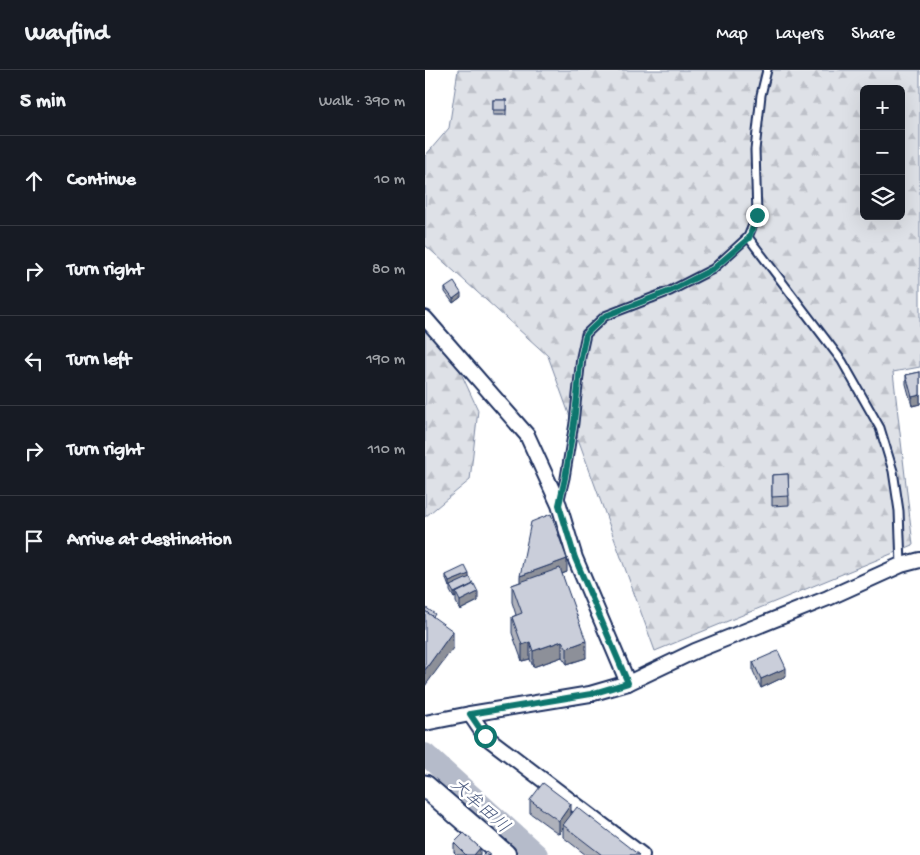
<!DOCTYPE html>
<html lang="en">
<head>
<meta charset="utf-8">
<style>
  body { margin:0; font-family:"Gochi Hand","Klee One",sans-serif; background:#20242c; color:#f1f3f6 }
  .controls { position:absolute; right:15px; top:15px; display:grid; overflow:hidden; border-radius:8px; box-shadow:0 5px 20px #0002 }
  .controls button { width:45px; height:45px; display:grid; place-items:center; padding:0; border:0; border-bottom:1px solid #363941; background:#171b24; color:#f1f3f6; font:25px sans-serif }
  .stop { position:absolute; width:15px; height:15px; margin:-11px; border:4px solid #0f766e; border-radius:50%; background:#fff }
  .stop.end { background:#0f766e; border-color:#fff; box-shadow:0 1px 5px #0008 }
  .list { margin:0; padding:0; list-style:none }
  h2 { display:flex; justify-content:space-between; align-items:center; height:65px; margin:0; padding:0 20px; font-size:21px }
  h2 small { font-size:16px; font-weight:400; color:#9ea1a6 }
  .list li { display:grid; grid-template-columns:32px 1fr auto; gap:15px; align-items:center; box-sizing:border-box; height:90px; padding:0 20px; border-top:1px solid #363941 }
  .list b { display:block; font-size:19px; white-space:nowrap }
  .list em { font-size:16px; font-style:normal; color:#9ea1a6 }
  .icon { flex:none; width:28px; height:28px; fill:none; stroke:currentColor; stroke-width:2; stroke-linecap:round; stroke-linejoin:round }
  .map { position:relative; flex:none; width:495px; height:785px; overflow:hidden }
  header { display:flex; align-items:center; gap:30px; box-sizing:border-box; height:70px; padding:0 25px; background:#171b24; border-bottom:1px solid #363941 }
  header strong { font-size:24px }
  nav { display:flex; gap:28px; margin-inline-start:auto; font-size:18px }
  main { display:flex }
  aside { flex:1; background:#171b24 }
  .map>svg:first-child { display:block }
  .forest { fill:url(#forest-firs); stroke:#7c88a2; fill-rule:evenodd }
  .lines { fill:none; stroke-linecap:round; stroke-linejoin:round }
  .river { stroke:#b5bbca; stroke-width:22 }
  .service-casing { stroke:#1b2f5e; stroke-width:11 }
  .minor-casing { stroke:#1b2f5e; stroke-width:18 }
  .primary-casing { stroke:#1b2f5e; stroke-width:25 }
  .service { stroke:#fff; stroke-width:7 }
  .minor { stroke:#fff; stroke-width:14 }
  .primary { stroke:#fff; stroke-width:21 }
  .wall { fill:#aeb1bb; stroke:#1b2f5e }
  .shaded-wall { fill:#8d9099; stroke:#1b2f5e }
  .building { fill:#caceda; stroke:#1b2f5e }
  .route { stroke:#0f766e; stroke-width:6 }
  .labels { text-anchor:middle; stroke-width:5; stroke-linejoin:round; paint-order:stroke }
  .water-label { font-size:18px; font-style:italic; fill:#49597e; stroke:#fff }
</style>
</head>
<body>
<header>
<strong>Wayfind</strong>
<nav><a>Map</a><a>Layers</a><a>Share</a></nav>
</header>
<main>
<aside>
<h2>5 min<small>Walk · 390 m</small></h2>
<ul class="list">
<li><svg class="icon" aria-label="ahead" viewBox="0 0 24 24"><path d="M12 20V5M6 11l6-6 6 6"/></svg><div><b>Continue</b></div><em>10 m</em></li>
<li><svg class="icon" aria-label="right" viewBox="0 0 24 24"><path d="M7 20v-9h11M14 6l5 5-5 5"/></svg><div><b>Turn right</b></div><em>80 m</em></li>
<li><svg class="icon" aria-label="left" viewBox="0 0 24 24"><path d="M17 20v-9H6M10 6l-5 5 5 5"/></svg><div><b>Turn left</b></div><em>190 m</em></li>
<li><svg class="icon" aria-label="right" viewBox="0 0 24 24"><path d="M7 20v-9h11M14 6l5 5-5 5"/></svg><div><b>Turn right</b></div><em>110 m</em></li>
<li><svg class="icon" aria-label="arrive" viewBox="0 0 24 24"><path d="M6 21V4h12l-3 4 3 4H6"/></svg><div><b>Arrive at destination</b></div></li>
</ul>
</aside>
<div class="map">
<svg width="495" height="785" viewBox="0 0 495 785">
  <defs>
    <pattern id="forest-firs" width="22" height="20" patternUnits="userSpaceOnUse" patternTransform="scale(1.25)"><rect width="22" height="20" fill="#dee1e7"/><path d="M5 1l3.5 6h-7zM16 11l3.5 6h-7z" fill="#bec1c9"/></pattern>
  </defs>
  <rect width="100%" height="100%" fill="#fff"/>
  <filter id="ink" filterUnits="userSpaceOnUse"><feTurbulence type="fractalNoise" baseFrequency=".02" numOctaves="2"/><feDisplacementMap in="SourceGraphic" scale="10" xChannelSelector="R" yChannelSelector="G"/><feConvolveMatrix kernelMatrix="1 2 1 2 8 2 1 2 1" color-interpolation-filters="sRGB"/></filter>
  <g filter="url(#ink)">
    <!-- forest -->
    <g class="forest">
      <path d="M33 0H495V297L468 302 488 475 230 581 123 286 0 175V86L24 58ZM439 19H476V146H439Z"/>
      <polygon points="0,254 24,277 53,340 45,410 0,447"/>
    </g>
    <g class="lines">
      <!-- river -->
      <polyline class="river" points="0,684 112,785"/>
      <!-- service casing -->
      <g class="service-casing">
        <g id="service">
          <polyline points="323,167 417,291 455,358 468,401 474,441 476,495"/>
          <polyline points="134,433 140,408 149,353 156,287 161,264 180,246 245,221 288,199 323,167 332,145 330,80 336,25 342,0"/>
        </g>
      </g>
      <!-- minor casing -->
      <g class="minor-casing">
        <g id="minor">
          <polyline points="0,248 102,365 134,435 150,488 203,613"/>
          <polyline points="45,644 60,666 217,785"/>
          <polyline points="0,653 45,644 165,624 203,613 270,581 403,528 476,495 495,490"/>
        </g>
      </g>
      <!-- primary casing -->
      <g class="primary-casing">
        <polyline id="primary" points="0,716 80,785"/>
      </g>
      <!-- service -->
      <use href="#service" class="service"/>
      <!-- minor -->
      <use href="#minor" class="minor"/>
      <!-- primary -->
      <use href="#primary" class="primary"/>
    </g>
    <!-- wall -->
    <g class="wall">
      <rect x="68" y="30" width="13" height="15"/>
      <polygon points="20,218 36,227 28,233 20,222"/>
      <polygon points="495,302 495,334 487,336 481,314 481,305"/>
      <polygon points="363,404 364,435 347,436 347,405"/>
      <polygon points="142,502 137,504 161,588 142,594 137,587 108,597 105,589 97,591 87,563 87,547 91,545 87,532 87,515 95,512"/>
      <polygon points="21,505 44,508 53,531 35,540 31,532 31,527 29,528 25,521 25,516 24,517 21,509"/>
      <polygon points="328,592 361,606 336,618 328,601"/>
      <polygon points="105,730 146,744 214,785 161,785 138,767 138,757 134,764 105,743"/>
      <polygon points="29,773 55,785 32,785 29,782"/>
    </g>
    <!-- shaded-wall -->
    <g class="shaded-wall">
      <polygon points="36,223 36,227 28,233 28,229"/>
      <polygon points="495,325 495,334 487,336 487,327"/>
      <polygon points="142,489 142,502 95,519 95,506"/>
      <polygon points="44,504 44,508 24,517 24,512"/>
      <polygon points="48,514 31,523 31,527 29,528 29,523"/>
      <polygon points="53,522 53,531 35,540 35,531"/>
      <polygon points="28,561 28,578 0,616 0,600"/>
      <polygon points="137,571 137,587 108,597 108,581"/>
      <polygon points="161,571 161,588 142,594 142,578"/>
      <polygon points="105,572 105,589 97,591 97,575"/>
      <polygon points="361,598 361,606 336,618 336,609"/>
      <polygon points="146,734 146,746 138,755 138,757 134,764 134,751"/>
      <polygon points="55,778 55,785 49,785"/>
    </g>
    <!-- building -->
    <g class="building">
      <rect x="68" y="30" width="13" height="10"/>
      <polygon points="29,212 36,223 28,229 20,218"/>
      <polygon points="495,302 495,325 487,327 481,305"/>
      <polygon points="363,404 364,426 347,427 347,405"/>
      <polygon points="126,444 142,489 95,506 106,452"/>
      <polygon points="40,496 44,504 24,512 21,505"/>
      <polygon points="135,498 161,571 142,578 137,571 108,581 105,572 97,575 87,547 97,543 87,515"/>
      <polygon points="45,507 48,514 29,523 25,516"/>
      <polygon points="49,514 53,522 35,531 31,523"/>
      <polygon points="0,537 10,544 8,547 0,541"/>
      <polygon points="0,541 28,561 0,600"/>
      <polygon points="353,581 361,598 336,609 328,592"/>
      <polygon points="118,713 146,734 134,751 105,730"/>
      <polygon points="152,737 214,785 177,785 138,755"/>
      <polygon points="39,763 55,778 49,785 41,785 29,773"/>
      <polygon points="61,781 66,785 57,785"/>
    </g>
  </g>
  <g class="lines" filter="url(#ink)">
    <!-- route -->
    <polyline class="route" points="60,666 45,644 166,624 203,613 150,488 134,435 140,408 149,353 156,287 161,264 180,246 245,221 288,199 324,168 332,145"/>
  </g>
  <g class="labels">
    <!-- water labels -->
    <g class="water-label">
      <text transform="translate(56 735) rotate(42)" y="6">大牟田川</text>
    </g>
  </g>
</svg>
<div class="controls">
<button>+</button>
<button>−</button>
<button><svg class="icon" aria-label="layers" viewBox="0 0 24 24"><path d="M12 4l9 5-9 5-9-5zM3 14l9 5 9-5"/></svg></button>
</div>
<div class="stop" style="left:60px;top:666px"></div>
<div class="stop end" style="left:332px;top:145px"></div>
</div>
</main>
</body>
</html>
